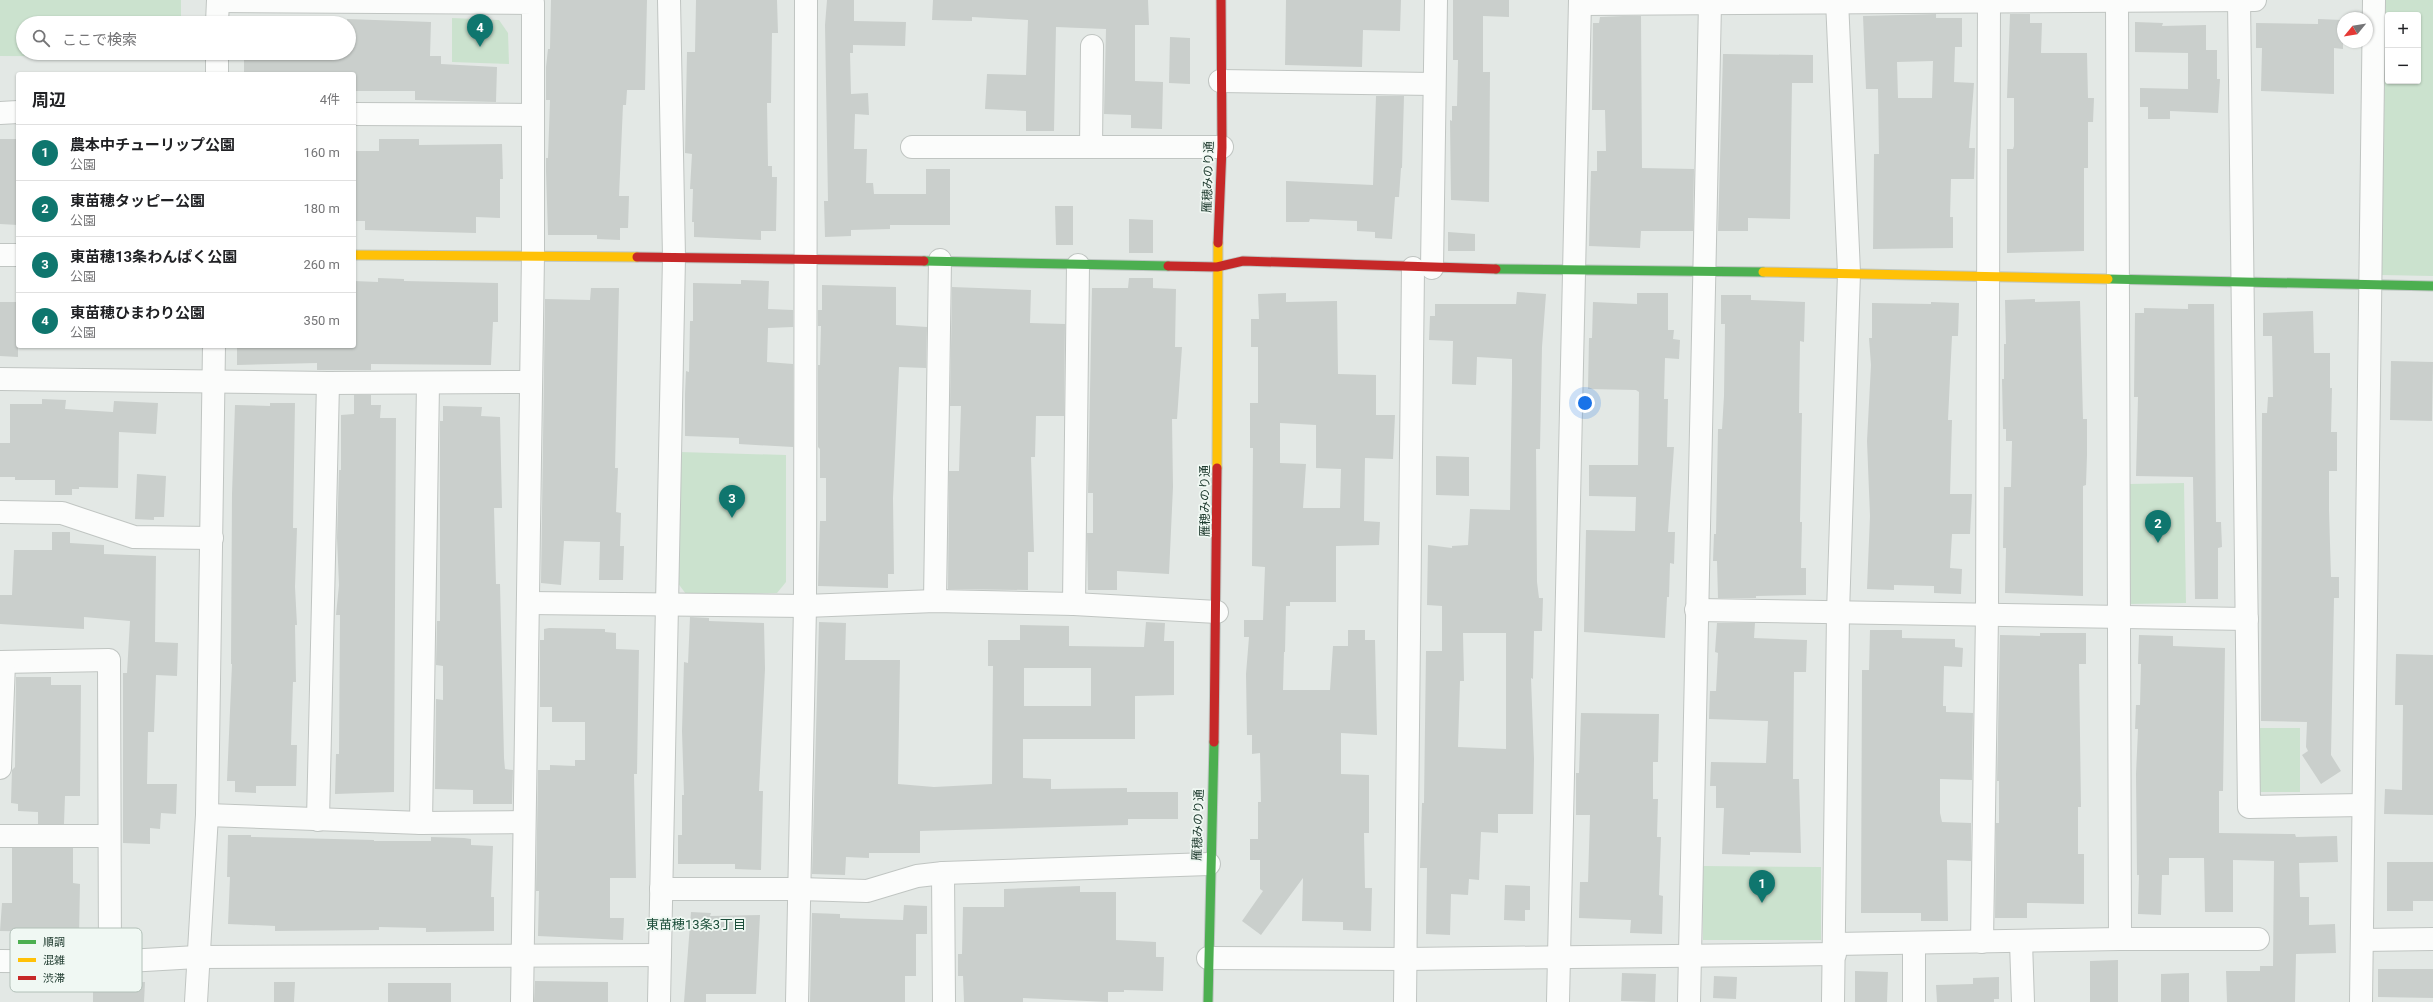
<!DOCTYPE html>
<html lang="ja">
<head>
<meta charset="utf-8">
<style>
  body { margin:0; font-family:Roboto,"Noto Sans JP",sans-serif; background:#f6f6f6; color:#202124 }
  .controls { position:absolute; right:12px; top:12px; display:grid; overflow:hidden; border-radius:4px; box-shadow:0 1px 3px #0004 }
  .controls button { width:36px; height:36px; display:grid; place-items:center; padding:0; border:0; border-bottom:1px solid #e0e0e0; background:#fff; color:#202124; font:20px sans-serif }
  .compass { position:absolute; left:2337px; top:12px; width:36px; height:36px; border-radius:50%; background:#fff; box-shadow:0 1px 3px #0004; rotate:240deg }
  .you { position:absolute; left:1585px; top:403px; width:14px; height:14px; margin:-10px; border:3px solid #fff; border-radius:50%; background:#1a73e8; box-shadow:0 0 0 6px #1a73e833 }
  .badge { display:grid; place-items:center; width:26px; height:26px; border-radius:50%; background:#0f766e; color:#fff; font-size:13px; font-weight:700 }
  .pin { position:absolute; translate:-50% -33px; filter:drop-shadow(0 1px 2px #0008) }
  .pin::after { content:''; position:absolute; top:21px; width:14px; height:12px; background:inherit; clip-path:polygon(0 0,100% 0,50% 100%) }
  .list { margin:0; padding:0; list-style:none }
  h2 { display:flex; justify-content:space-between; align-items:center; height:52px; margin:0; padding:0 16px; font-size:17px }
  h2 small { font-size:13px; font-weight:400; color:#757577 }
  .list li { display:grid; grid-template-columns:26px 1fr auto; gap:12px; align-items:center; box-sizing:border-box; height:56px; padding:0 16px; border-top:1px solid #e0e0e0 }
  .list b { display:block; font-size:15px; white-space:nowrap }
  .list p { margin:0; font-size:13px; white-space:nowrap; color:#757577 }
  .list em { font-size:13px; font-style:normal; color:#757577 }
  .icon { flex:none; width:22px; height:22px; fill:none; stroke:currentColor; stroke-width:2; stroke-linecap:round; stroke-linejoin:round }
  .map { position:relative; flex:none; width:2433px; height:1002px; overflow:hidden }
  .search { position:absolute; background:#fff; box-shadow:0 1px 3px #0004; left:16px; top:16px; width:340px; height:44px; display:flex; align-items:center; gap:10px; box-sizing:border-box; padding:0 14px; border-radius:22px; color:#757577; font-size:15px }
  .panel { position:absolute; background:#fff; box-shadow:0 1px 3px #0004; left:16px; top:72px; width:340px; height:276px; border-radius:4px }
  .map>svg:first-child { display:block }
  .green { fill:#cbe2ce; fill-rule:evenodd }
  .building { fill:#cacfcc; fill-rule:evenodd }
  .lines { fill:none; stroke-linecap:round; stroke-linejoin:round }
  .street-casing { stroke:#c0c5c2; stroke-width:24 }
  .fast-casing { stroke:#bec6c2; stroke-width:11 }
  .slow-casing { stroke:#bec6c2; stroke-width:11 }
  .jam-casing { stroke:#bec6c2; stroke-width:11 }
  .street { stroke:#fbfcfb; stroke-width:22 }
  .fast { stroke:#4caf50; stroke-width:9 }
  .slow { stroke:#ffc107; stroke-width:9 }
  .jam { stroke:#c62828; stroke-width:9 }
  .labels { text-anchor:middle; stroke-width:3.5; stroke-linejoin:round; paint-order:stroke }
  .street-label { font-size:12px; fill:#203c30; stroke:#f0f8f3 }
  .neighbourhood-label { font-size:13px; fill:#1c4e3a; stroke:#f0f8f3 }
  .key { fill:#f0f8f3; stroke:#b2c0b8; stroke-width:1 }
  .key-label { font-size:11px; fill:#203c30 }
</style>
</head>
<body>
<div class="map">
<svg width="2433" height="1002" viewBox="0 0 2433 1002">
  <rect width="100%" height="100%" fill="#e3e8e5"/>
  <!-- green -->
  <g class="green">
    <polygon points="0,0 181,0 181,23 23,23 23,53 181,53 181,57 0,56"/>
    <path d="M2384 0H2433V276L2381 275ZM2388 15H2418V81H2388Z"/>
    <polygon points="452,18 499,20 508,33 509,64 452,62"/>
    <polygon points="680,452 786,455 786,582 777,593 686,594 677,582"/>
    <polygon points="2184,483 2186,603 2131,604 2129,484"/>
    <rect x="2257" y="728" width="43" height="64"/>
    <polygon points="1703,866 1821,867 1821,940 1703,940"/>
  </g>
  <!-- building -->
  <g class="building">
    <polygon points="551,0 647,0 645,90 627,90 626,105 623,105 619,196 629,196 628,228 620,228 620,240 597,239 597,235 548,235 546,171 546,158 548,158 550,100 546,100 546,67 548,49 550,49"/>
    <polygon points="696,0 777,0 778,33 772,33 771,103 767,103 768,166 772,166 772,177 777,177 776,231 761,231 761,240 694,237 694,222 692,222 693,189 690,189 692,154 685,153 687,52 695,52"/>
    <polygon points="827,0 854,0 854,21 906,22 905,46 853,45 853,53 850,53 851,94 868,93 869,115 855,114 854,149 867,149 866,183 873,183 874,194 926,194 926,169 950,169 950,225 890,225 890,229 851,230 851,236 825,237 824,201 828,201 825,25"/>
    <polygon points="933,0 1148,0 1149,25 1135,25 1135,81 1163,82 1162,129 1131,128 1131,115 1104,114 1106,29 1056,27 1054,131 1026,131 1026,111 985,109 987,74 1026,75 1028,20 972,17 972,21 932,20"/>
    <polygon points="1286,0 1401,0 1400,31 1363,30 1362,67 1285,65"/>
    <polygon points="1453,0 1509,0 1509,17 1483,16 1483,72 1490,72 1489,202 1451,200 1450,120 1452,121 1452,106 1457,106 1458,60 1453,60"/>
    <path d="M1936 14V18H1962V47H1955L1954 82 1974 83 1969 148H1975L1974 179H1951L1950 217H1953V248L1873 249 1874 154H1879L1878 89H1866L1863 16ZM1933 61 1932 98H1898L1897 62Z"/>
    <polygon points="2010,14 2030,14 2030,23 2042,23 2041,53 2087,53 2088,98 2094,98 2093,122 2088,122 2088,168 2084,168 2084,251 2007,253 2007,149 2013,149 2014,146 2014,98 2007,98"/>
    <polygon points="1623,16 1641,16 1642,168 1694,169 1693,231 1641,231 1640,248 1589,246 1591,171 1597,171 1597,151 1606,151 1605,110 1592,110 1593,23 1599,23 1600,17"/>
    <polygon points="252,17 287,18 287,21 340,23 252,23"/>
    <polygon points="347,19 431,22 430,56 441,56 441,64 497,67 496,102 415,100 415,91 355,91 355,74 244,74 244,53 349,53 349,23 347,23"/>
    <polygon points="2318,19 2343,20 2343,49 2334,48 2334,94 2261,91 2262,48 2256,48 2256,23 2318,24"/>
    <polygon points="2135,22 2163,23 2162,26 2206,25 2206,50 2217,50 2217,79 2220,79 2218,113 2170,111 2170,119 2148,119 2148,107 2140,107 2140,88 2188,89 2188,53 2135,52"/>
    <polygon points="1170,37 1190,38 1190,84 1169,83"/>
    <polygon points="1723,54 1813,55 1813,83 1792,83 1790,219 1748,218 1748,231 1718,231"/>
    <polygon points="1376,96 1404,96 1402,168 1401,168 1399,197 1395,197 1392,239 1375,238 1375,232 1357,231 1357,221 1310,219 1309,222 1286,222 1286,181 1373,185"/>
    <polygon points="0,139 18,139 18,225 0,224"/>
    <polygon points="379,139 419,139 419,145 502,144 503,179 500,179 500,218 476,217 476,233 365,230 365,221 354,221 354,151 379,151"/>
    <polygon points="1055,206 1073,206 1073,245 1056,245"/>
    <polygon points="1129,219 1153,220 1153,253 1129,253"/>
    <polygon points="1448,232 1475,234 1475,251 1448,251"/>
    <polygon points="378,278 404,279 404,281 498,283 498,322 493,322 491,365 371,364 371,370 317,370 317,363 237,365 237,346 354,346 354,281 378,282"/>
    <polygon points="1129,278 1153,278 1153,288 1176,289 1175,347 1182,347 1177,419 1172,419 1173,487 1169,574 1117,571 1117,590 1088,590 1087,533 1093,533 1093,493 1088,493 1092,288 1128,288"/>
    <polygon points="741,280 769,281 768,309 793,310 793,327 768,328 767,362 793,364 793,447 739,444 739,438 685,436 685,394 686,371 689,372 690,321 693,321 693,283 741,284"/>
    <polygon points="822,285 896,287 896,325 927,327 926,368 899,367 893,498 894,574 888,574 888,588 818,586 820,521 826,521 826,478 820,478 820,449 818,447 818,365 820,365 821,326 818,326 818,310 822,310"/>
    <polygon points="952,287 1031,290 1030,323 1065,324 1064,416 1036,416 1035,457 1031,457 1034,552 1028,552 1028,590 948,589 949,471 959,471 961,406 950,406"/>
    <polygon points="591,288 619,288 615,468 618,468 616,512 621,513 620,546 624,546 623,580 599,580 600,542 564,541 561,585 541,583 545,299 590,300"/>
    <path d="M1517 292 1546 294 1542 347 1540 449H1536L1537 582 1539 598H1543L1542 631H1534L1533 679 1531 678 1534 759 1533 814H1498V833L1481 832 1479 880 1469 879 1468 895 1451 894 1450 935 1426 934 1427 868H1420L1422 803H1424L1426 651H1442V606L1427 605 1428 545 1452 548V546L1468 545 1470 509 1510 510 1512 381V359L1477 357 1476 385 1452 384 1453 341 1429 340 1430 316H1435V304H1516ZM1463 633H1506V749L1458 747 1460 681H1464Z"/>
    <path d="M1286 293V302L1337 301 1338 374 1376 375V415H1395L1393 459 1365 458 1364 521 1380 522 1379 545 1336 546V602H1290V606H1286L1285 652H1284L1283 690H1330L1333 646H1348V630H1365V640H1375L1377 735 1341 733V774L1369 775V833H1364L1365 888H1372L1371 931 1343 930V922L1302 921 1303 878 1261 935 1242 921 1263 891 1260 889V860H1250V839H1258V802H1261L1260 753 1252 754V735H1247L1246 674 1249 637H1244V620H1263L1265 567 1252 566 1253 448H1250V403H1258V347H1251V319H1259L1258 294ZM1280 423 1316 425V468L1341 469 1340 508H1303L1306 464 1280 463Z"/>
    <polygon points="1637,293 1668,293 1668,330 1674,330 1673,339 1680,340 1679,359 1665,358 1664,399 1668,399 1667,447 1674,447 1668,532 1675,532 1674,564 1670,563 1669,597 1667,597 1665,638 1584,632 1586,530 1635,531 1636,497 1589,496 1589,465 1638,465 1639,392 1636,390 1588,389 1589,338 1592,338 1593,302 1637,304"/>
    <polygon points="1721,295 1751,295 1751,300 1805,302 1804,342 1800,341 1799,413 1802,413 1800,522 1802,522 1801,568 1806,568 1806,595 1756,596 1756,598 1718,598 1717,561 1713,561 1714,534 1716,534 1718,429 1722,429 1724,396 1725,324 1721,324"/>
    <polygon points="2035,299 2035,302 2080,301 2083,419 2087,419 2087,455 2086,485 2083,486 2083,596 2005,593 2006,548 2003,548 2004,487 2011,487 2012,441 2006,441 2006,429 2003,429 2002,379 2004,379 2004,344 2006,344 2005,300"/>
    <polygon points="0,302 18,302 18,357 0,356"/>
    <polygon points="1931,302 1959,303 1958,336 1952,336 1948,420 1952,420 1950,494 1972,494 1970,534 1952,534 1950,568 1962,569 1961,594 1934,593 1934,586 1894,585 1894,590 1867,589 1870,516 1867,441 1871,365 1869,338 1872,338 1872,303 1931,304"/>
    <polygon points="2188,304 2214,304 2216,522 2221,522 2222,547 2218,548 2218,599 2195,599 2193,477 2136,476 2138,397 2134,397 2135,313 2144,313 2144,308 2188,309"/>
    <polygon points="2313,311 2314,353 2330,353 2330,388 2332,388 2331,432 2337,432 2337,471 2329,471 2329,510 2331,577 2339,577 2339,598 2334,598 2331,755 2341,771 2321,784 2302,755 2308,751 2306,747 2307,722 2261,721 2262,413 2267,413 2268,397 2273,397 2272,336 2263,336 2263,313"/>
    <polygon points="2391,361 2433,362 2432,421 2390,420"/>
    <polygon points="354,395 371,395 371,405 381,405 380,418 396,418 394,792 335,794 336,754 339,754 340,615 336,615 339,585 337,538 339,470 341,470 341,415 354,414"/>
    <polygon points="42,399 66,400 65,409 113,412 114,401 158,403 156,434 119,432 118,488 79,487 79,489 72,489 72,495 55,495 55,480 15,480 15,477 0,477 0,443 10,443 10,404 42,404"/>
    <polygon points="270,403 295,403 293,528 297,528 295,587 297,625 295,625 296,682 293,682 291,745 297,745 296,786 256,786 256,793 235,792 235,781 227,781 232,664 231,664 232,494 235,405 270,406"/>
    <polygon points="443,406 482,407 481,416 500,417 502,508 494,508 496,584 500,584 504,758 505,769 513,770 512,804 473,804 473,790 435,789 436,699 443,700 443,666 436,665 437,621 440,621 440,421 443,421"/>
    <polygon points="1436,456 1469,457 1469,496 1436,495"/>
    <polygon points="137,474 166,476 164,517 154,517 154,520 135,519"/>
    <polygon points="52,532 70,532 70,543 104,545 104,554 156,556 155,642 178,643 177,676 156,675 154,732 148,732 147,784 177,784 176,814 161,813 160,829 150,828 150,844 123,843 123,673 127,673 130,621 84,617 84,629 0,624 0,595 12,595 14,550 52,550"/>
    <polygon points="690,617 709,618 709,621 764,623 765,669 759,791 763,791 761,870 735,869 735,864 678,864 678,835 682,835 682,795 684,795 682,731 684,662 688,663"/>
    <path d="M819 622 846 623 845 660H900L898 784 934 787 992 784 993 666H988V640H1020V625L1069 626V646L1144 647 1146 622 1165 623 1164 641H1174V695L1135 696V739H1023V778L1051 779V789L1127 788V792H1178V819H1128V825L920 831V853H869V858L846 857 845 875 812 874ZM1024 668H1091V706H1024Z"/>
    <polygon points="1717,623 1755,623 1754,638 1807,640 1806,672 1794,672 1793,779 1799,779 1801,853 1750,852 1750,855 1722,854 1724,808 1716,808 1716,786 1710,786 1711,762 1766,763 1768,721 1709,719 1710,691 1716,691 1718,653 1715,652"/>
    <polygon points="549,628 605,629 605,632 616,633 616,649 639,650 637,774 634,774 636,878 610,878 610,918 624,918 623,940 538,936 539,891 536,891 538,770 550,770 550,765 575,766 575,760 585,760 585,722 552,722 552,707 540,707 540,640 544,640 544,629"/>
    <polygon points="1870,630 1902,630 1902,638 1955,639 1955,647 1963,648 1962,667 1944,666 1943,706 1946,706 1946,712 1973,713 1972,780 1940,779 1940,813 1942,822 1971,823 1971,861 1947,860 1948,921 1921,921 1921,913 1861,913 1862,670 1869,670"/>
    <polygon points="2040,633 2086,633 2086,664 2079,664 2081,807 2078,807 2078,854 2084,854 2084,904 2027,903 2027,918 1995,918 1996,823 1999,823 1999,781 1997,781 2000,635 2040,636"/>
    <polygon points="2139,635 2173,636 2173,646 2225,648 2223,791 2219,791 2219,833 2295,834 2296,837 2337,836 2338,862 2299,863 2300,897 2309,897 2309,925 2335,924 2336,953 2296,954 2295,1002 2227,1002 2226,971 2260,971 2260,966 2273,966 2274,861 2233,860 2233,912 2205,912 2204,858 2169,858 2169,875 2162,875 2161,915 2138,914 2139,875 2137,875 2136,774 2138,729 2135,729 2136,705 2140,705 2141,664 2138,664"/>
    <polygon points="2396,654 2433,655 2433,815 2384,814 2385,789 2402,790 2403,705 2395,705"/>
    <polygon points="16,677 51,677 51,685 81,685 80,796 65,796 64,824 38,824 38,812 18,811 18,804 11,803 12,770 15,767"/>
    <polygon points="1581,713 1659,714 1658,762 1653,762 1653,799 1658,799 1657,837 1661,837 1659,895 1663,896 1662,934 1630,933 1631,920 1579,918 1580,882 1588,882 1590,815 1576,815 1576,773 1579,773"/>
    <polygon points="228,835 251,835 251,837 374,840 374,841 431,841 431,837 464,838 471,839 471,845 493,846 491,897 494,897 494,931 426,932 426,928 379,927 379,930 275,931 275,926 228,924 230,877 227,877"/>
    <polygon points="12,848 73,848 73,883 80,884 79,936 51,936 51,932 0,931 2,903 12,903"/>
    <polygon points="2387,862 2433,862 2433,901 2413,901 2413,911 2387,911"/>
    <polygon points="1505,885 1530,886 1530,910 1525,910 1525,921 1504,920"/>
    <polygon points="1080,886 1080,892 1116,892 1116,940 1156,942 1156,957 1164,957 1163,991 1124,990 1124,992 1108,992 1108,1002 1023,998 1023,1002 964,1002 963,976 958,976 958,954 962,954 963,907 1004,907 1004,889"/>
    <polygon points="904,905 927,906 927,934 916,934 916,976 905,976 905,1002 810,1002 812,913 840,914 840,918 903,920"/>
    <polygon points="691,912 711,913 710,916 760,915 756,994 706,994 706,1002 684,1002"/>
    <polygon points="2118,960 2118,1002 2090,1002 2090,961"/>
    <polygon points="2378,969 2433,969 2433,998 2378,997"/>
    <polygon points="1855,971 1888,972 1887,1002 1855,1002"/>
    <polygon points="1622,973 1656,974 1655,1002 1621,1001"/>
    <polygon points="2189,973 2189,1002 2161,1002 2161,974"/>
    <polygon points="1714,976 1737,977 1736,999 1713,998"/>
    <polygon points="1999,977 1999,999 1994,999 1994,1002 1937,1002 1936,985 1973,984 1973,978"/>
    <polygon points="535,981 608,982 608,1002 534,1002"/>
    <polygon points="145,982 144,1002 93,1002 93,983"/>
    <polygon points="274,982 295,982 294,1002 274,1002"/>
    <rect x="388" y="983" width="63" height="19"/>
  </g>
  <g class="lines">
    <!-- street casing -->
    <g class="street-casing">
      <g id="street">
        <polyline points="2117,0 2120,939"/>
        <polyline points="2239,0 2249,807 2363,805"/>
        <polyline points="218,1 533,3 533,254 522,1002"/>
        <polyline points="1580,4 2255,0"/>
        <polyline points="217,23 218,0"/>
        <polyline points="217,74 217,53"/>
        <polyline points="1220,81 1434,84"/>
        <polyline points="0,113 18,112"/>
        <polyline points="354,114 533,115"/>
        <polyline points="912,147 1222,147"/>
        <polyline points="1091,147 1092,46"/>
        <polyline points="0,255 18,255"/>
        <polyline points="1432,268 1436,0"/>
        <polyline points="0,379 328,383 530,382"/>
        <polyline points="0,512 62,513 134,537 212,538"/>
        <polyline points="935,601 940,260"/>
        <polyline points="528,603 805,606 935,601 1074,604 1217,612"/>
        <polyline points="1074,604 1078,265"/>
        <polyline points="1696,610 2247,619"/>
        <polyline points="0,662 109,660 110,962"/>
        <polyline points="0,768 4,662"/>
        <polyline points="207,815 421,823 523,822"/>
        <polyline points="318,820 328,383"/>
        <polyline points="421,823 428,384"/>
        <polyline points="0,836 109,836"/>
        <polyline points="943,873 944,1002"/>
        <polyline points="661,889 799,889 867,891 917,876 943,873 1209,864"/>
        <polyline points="2362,940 2433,939"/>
        <polyline points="1982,942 1987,615 1989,0"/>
        <polyline points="2021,942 2023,1002"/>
        <polyline points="1914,943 1914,1002"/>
        <polyline points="1835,944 2120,939 2258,939"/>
        <polyline points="1208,958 1406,959 1835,954"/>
        <polyline points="0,961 110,962 197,957 660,955"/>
        <polyline points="196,1002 207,815 214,346"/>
        <polyline points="659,1002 674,257 669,0"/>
        <polyline points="797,1002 805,606 806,0"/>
        <polyline points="1405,1002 1413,268"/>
        <polyline points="1558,1002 1580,0"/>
        <polyline points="1689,1002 1710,3"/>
        <polyline points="1833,1002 1838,613 1849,273 1837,0"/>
        <polyline points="2361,1002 2374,0"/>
      </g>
    </g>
    <!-- fast casing -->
    <g class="fast-casing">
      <g id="fast">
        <polyline points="924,261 1168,266"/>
        <polyline points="1496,269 1763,272"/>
        <polyline points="2108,279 2433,286"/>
        <polyline points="1208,1002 1214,742"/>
      </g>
    </g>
    <!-- slow casing -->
    <g class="slow-casing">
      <g id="slow">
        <polyline points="354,255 637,257"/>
        <polyline points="1763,272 2108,279"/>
        <polyline points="1217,468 1218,243"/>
      </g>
    </g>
    <!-- jam casing -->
    <g class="jam-casing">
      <g id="jam">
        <polyline points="1218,243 1222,147 1221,0"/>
        <polyline points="637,257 924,261"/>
        <polyline points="1168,266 1217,267 1243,261 1496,269"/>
        <polyline points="1214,742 1217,468"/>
      </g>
    </g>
    <!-- street -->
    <use href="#street" class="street"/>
    <!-- fast -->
    <use href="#fast" class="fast"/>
    <!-- slow -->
    <use href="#slow" class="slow"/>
    <!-- jam -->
    <use href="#jam" class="jam"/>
  </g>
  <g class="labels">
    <!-- street labels -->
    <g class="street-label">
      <text transform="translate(1208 177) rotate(-88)" y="4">雁穂みのり通</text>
      <text transform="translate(1205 501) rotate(-90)" y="4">雁穂みのり通</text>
      <text transform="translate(1198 825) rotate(-88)" y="4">雁穂みのり通</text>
    </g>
    <!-- neighbourhood labels -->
    <g class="neighbourhood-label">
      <text x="696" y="929">東苗穂13条3丁目</text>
    </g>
  </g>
  <!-- legend -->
  <rect x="10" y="928" width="132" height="64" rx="6" class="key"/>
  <rect x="18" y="940" width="18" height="4" fill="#4caf50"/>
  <rect x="18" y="958" width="18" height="4" fill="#ffc107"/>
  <rect x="18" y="976" width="18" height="4" fill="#c62828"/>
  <g class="key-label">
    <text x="43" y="946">順調</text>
    <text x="43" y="964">混雑</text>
    <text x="43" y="982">渋滞</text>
  </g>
</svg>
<div class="controls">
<button>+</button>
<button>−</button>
</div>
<svg class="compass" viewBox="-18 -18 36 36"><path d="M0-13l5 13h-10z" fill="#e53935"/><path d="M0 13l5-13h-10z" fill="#757577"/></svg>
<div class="you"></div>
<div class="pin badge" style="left:1762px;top:903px">1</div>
<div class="pin badge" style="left:2158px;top:543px">2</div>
<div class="pin badge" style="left:732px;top:518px">3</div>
<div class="pin badge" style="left:480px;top:47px">4</div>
<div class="search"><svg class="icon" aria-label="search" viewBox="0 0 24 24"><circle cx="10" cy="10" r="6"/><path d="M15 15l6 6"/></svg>ここで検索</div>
<section class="panel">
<h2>周辺<small>4件</small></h2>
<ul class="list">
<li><span class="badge">1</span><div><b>農本中チューリップ公園</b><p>公園</p></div><em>160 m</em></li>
<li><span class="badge">2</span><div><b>東苗穂タッピー公園</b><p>公園</p></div><em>180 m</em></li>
<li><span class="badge">3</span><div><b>東苗穂13条わんぱく公園</b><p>公園</p></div><em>260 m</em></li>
<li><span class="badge">4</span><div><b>東苗穂ひまわり公園</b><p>公園</p></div><em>350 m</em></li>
</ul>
</section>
</div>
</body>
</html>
